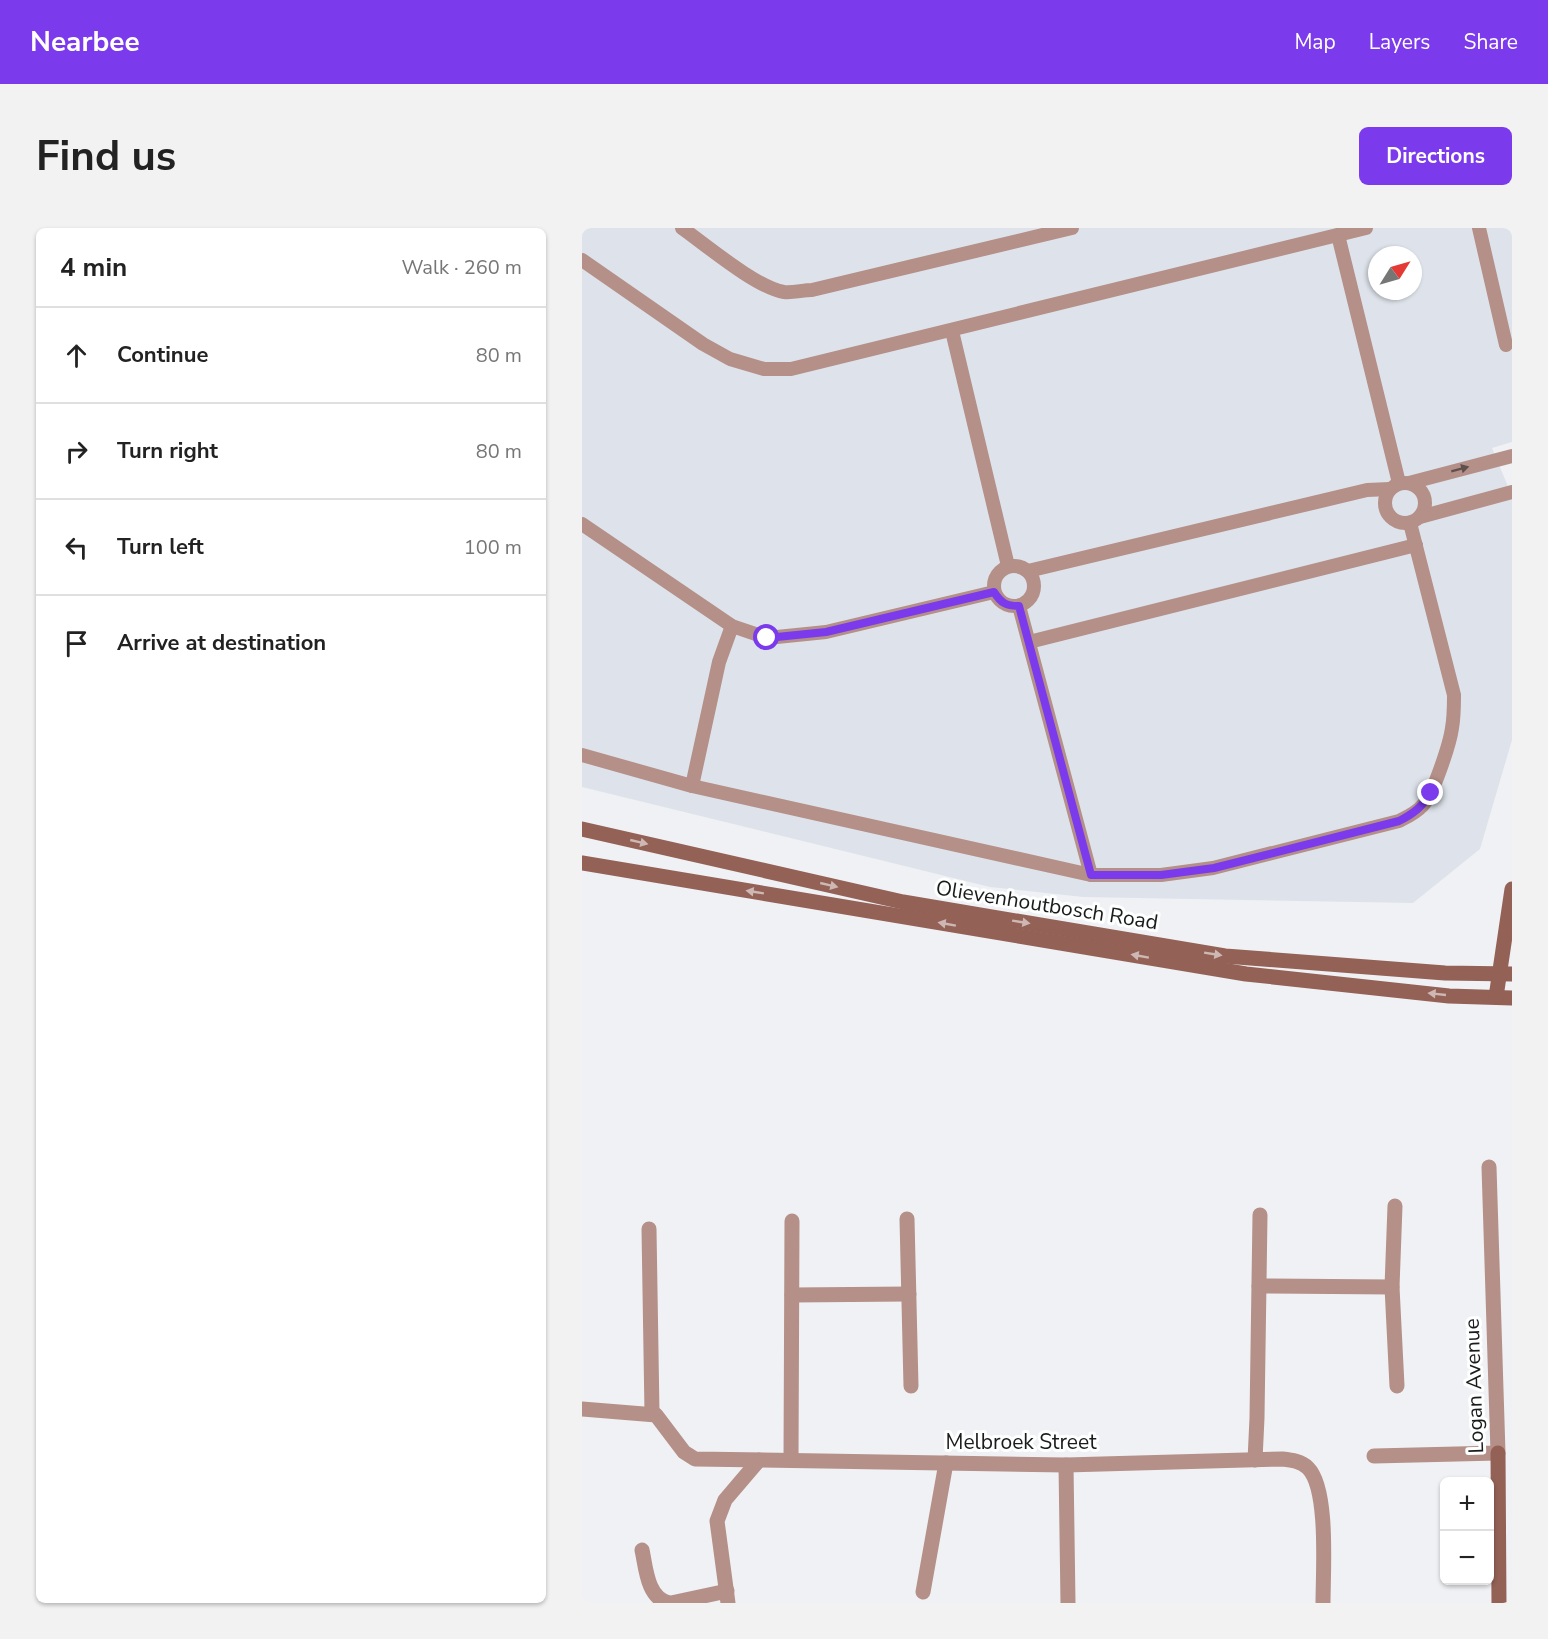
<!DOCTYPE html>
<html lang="en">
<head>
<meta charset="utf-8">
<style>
  body { margin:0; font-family:"Nunito Sans",sans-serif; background:#f2f2f2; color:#222 }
  .controls { position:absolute; right:18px; bottom:18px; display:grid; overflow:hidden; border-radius:9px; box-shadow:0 2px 4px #0004 }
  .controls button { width:54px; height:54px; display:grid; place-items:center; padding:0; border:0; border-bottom:2px solid #e0e0e0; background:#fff; color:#222; font:30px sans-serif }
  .compass { position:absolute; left:786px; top:18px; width:54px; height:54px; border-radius:50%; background:#fff; box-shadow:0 2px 4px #0004; rotate:53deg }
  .stop { position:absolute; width:18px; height:18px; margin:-14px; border:4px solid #7c3aed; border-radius:50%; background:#fff }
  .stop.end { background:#7c3aed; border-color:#fff; box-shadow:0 2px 6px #0008 }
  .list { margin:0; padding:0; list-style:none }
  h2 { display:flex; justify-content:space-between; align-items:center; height:78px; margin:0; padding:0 24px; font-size:26px }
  h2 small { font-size:20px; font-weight:400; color:#767676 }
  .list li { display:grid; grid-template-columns:39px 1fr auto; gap:18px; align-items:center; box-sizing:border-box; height:96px; padding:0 24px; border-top:2px solid #e0e0e0 }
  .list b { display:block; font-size:22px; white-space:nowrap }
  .list em { font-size:20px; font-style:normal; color:#767676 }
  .icon { flex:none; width:33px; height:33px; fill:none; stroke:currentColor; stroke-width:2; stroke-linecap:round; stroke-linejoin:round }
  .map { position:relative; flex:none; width:930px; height:1375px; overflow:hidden; border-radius:9px }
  header { display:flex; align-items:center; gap:36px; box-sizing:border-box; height:84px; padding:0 30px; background:#7c3aed; color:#fff }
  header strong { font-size:28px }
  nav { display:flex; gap:33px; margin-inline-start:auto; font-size:21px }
  .intro { display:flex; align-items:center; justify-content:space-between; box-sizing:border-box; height:144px; padding:0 36px }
  h1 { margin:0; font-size:42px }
  .button { padding:15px 27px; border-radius:9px; background:#7c3aed; color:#fff; font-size:21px; font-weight:700 }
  main { display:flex; gap:36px; padding:0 36px }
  aside { flex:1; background:#fff; border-radius:9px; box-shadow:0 2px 4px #0004 }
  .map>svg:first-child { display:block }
  .built { fill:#dee3eb; fill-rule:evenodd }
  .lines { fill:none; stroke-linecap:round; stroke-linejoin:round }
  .lane { stroke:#b49088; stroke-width:14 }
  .street { stroke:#b49088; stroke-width:15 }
  .secondary { stroke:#936156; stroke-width:15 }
  .oneway { fill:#60504d }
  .oneway2 { fill:#ceb8b3 }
  .route { stroke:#7c3aed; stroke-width:8 }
  .labels { text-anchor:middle; stroke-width:6; stroke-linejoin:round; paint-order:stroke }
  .street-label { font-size:21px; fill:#1b1b1c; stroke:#feffff }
</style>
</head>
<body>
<header>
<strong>Nearbee</strong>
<nav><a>Map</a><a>Layers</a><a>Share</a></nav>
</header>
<div class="intro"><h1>Find us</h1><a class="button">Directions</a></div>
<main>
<aside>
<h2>4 min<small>Walk · 260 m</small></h2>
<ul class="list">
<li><svg class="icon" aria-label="ahead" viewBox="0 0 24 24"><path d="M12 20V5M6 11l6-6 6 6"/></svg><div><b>Continue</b></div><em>80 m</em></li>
<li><svg class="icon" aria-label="right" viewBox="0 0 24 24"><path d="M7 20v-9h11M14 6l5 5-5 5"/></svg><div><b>Turn right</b></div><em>80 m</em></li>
<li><svg class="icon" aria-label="left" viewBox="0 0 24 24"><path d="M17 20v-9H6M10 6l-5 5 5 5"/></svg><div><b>Turn left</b></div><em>100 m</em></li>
<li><svg class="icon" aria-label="arrive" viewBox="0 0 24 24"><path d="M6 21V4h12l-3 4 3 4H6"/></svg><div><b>Arrive at destination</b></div></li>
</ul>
</aside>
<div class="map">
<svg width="930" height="1375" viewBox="0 0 930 1375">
  <rect width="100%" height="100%" fill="#f0f1f4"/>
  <!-- built -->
  <path class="built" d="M0 0H930V214L910 220 930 268V512L898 621 831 675 501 669 408 659 0 559ZM795 27H831V63H795Z"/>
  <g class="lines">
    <!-- lane -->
    <g class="lane">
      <path d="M100 0C124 17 175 60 202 64 211 65 221 62 230 62L490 0"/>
      <polyline points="897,0 924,117"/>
      <polyline points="756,7 817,255"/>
      <polyline points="0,32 121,116 148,131 182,141 209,141 784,0"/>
      <polyline points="370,103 426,338"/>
      <circle cx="823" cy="275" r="20"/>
      <polyline points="827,255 930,228"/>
      <polyline points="838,289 930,264"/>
      <polyline points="0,296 150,398 185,410 244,404 412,364"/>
      <circle cx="432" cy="358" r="20"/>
      <polyline points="446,343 785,262 808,261"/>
      <polyline points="437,378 509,647"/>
      <polyline points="447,414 834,317"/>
      <path d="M0 527 110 558 509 647H579L631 640 817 593C825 589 834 585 840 578 851 568 868 515 870 500 872 489 872 478 872 467L828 295"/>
      <polyline points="110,558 137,434 150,398"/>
    </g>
    <!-- street -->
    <g class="street">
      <polyline points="325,991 329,1158"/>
      <polyline points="67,1001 70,1185"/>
      <polyline points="677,1058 810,1059 813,978"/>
      <polyline points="810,1059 815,1158"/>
      <polyline points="210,1067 327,1066"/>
      <path d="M0 1181 74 1187 102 1224 113 1231 484 1237 700 1231C709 1232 719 1233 726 1240 747 1261 741 1344 741 1375"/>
      <polyline points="792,1228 916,1225 907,939"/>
      <polyline points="209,1232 210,993"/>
      <polyline points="673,1232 675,1190 678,987"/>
      <polyline points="484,1237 486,1375"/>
      <path d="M60 1322C64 1340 65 1370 87 1375"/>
      <polyline points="341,1364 364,1235"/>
      <polyline points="89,1375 145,1363"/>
      <polyline points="146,1375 135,1293 143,1272 177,1232"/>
    </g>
    <!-- secondary -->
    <g class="secondary">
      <polyline points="0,601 321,674 643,728 863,745 930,746"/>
      <polyline points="0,635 664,746 867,768 930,770"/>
      <polyline points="914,769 930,661"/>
      <polyline points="916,1225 917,1375"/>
    </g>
  </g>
  <!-- one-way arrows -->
  <defs><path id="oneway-solid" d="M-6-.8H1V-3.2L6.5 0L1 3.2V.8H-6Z" transform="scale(1.5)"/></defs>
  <use class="oneway" href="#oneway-solid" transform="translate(878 241) rotate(-15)"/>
  <g class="oneway2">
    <use href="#oneway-solid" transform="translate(57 614) rotate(13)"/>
    <use href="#oneway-solid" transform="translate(247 657) rotate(13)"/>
    <use href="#oneway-solid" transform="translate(173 664) rotate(-171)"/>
    <use href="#oneway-solid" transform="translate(439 694) rotate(9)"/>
    <use href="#oneway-solid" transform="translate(365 696) rotate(-170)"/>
    <use href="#oneway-solid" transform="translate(631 726) rotate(9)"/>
    <use href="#oneway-solid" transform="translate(558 728) rotate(-170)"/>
    <use href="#oneway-solid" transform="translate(855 766) rotate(-174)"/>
  </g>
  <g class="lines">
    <!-- route -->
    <path class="route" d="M185 410 244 404 412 364C419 375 424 378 437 378L509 647H579L632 640 817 593C831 586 840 579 849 565"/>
  </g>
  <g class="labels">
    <!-- street labels -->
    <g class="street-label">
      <text transform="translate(465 677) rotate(9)" y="7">Olievenhoutbosch Road</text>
      <text transform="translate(892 1158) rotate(-92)" y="7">Logan Avenue</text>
      <text x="439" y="1221">Melbroek Street</text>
    </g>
  </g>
</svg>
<div class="controls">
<button>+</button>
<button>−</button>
</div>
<svg class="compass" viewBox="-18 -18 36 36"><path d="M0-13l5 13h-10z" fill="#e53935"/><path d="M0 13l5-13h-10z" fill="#767676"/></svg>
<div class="stop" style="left:185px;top:410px"></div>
<div class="stop end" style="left:849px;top:565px"></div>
</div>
</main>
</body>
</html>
